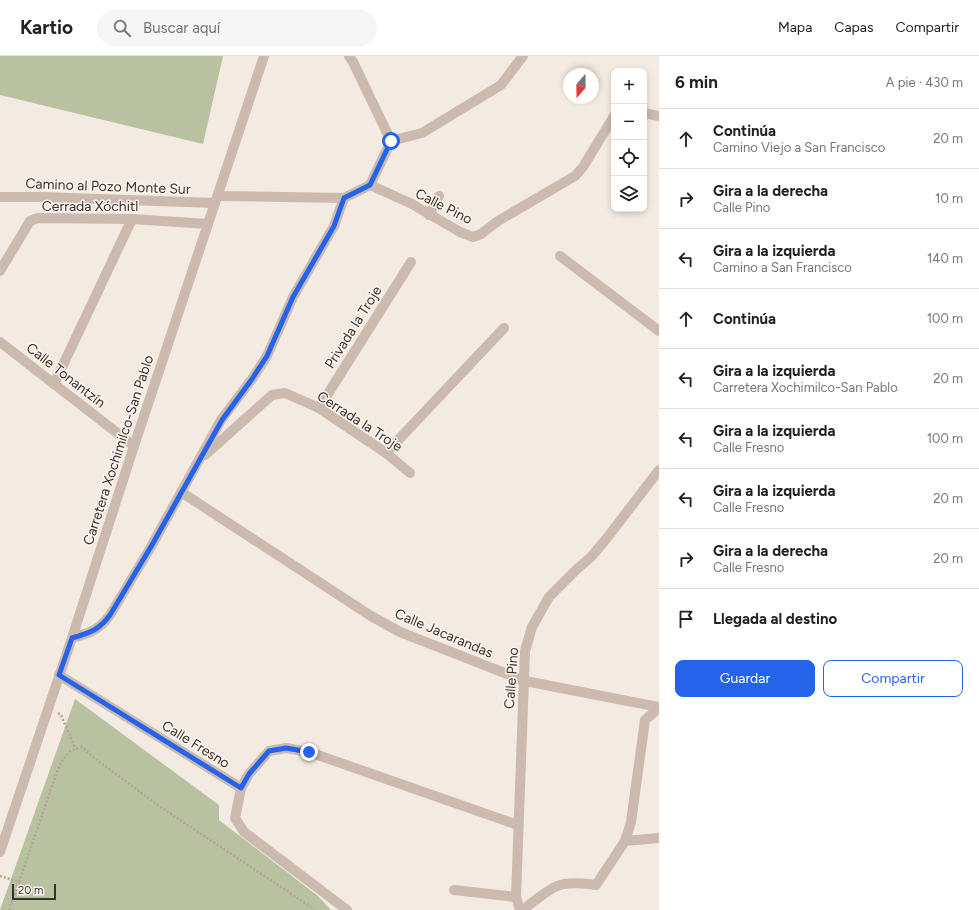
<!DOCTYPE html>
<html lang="es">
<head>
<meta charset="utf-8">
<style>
  body { margin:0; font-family:Figtree,sans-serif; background:#f6f6f6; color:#202124 }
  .controls { position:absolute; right:12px; top:12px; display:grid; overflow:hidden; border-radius:8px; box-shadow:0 2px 6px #0003 }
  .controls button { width:36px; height:36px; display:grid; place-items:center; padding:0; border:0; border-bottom:1px solid #e0e0e0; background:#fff; color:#202124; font:20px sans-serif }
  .compass { position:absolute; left:563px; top:12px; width:36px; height:36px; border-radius:50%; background:#fff; box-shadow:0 2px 6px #0003; rotate:200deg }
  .scale { position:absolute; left:12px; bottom:10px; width:44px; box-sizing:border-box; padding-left:4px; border:2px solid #3a302c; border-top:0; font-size:11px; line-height:14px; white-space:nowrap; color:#3a302c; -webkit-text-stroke:3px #faf4ee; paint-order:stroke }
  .stop { position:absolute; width:12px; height:12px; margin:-9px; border:3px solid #2563eb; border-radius:50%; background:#fff }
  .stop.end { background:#2563eb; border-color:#fff; box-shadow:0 1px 4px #0008 }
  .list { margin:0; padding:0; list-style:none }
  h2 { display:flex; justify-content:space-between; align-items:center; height:52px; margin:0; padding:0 16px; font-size:17px }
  h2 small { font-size:13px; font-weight:400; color:#757577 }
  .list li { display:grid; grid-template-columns:26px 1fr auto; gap:12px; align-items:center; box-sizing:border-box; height:60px; padding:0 16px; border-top:1px solid #e0e0e0 }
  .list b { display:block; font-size:15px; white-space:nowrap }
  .list p { margin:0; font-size:13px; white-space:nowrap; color:#757577 }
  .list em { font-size:13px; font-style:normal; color:#757577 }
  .actions { display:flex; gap:8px; padding:12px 16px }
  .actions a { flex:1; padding:9px 0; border:1px solid #2563eb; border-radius:8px; text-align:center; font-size:14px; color:#2563eb }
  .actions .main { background:#2563eb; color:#fff }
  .icon { flex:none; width:22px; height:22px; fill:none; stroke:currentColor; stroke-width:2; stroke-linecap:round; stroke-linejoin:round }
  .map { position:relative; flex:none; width:659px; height:854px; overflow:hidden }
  header { display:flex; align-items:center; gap:24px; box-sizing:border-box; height:56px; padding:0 20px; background:#fff; border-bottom:1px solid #e0e0e0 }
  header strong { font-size:19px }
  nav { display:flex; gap:22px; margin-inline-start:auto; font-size:14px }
  .search { width:280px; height:36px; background:#f6f6f6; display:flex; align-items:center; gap:10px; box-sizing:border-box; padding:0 14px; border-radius:22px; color:#757577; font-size:15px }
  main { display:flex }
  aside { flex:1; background:#fff }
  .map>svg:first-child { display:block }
  .green { fill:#b8c2a1 }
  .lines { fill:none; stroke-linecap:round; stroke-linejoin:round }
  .path { stroke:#b7a497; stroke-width:2.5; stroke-dasharray:2 2; stroke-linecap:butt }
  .minor { stroke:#cbbaad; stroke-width:10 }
  .tertiary { stroke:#cbbaad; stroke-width:10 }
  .route { stroke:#2563eb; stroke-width:5 }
  .labels { text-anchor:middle; stroke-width:3; stroke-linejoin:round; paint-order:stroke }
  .street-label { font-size:14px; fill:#3a302c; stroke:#faf4ee }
</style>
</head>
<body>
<header>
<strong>Kartio</strong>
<div class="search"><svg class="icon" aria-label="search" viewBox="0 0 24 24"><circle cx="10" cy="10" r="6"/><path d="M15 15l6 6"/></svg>Buscar aquí</div>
<nav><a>Mapa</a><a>Capas</a><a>Compartir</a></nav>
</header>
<main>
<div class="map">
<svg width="659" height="854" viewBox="0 0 659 854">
  <rect width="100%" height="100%" fill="#f3eae1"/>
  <!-- green -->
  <g class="green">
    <polygon points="0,0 223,0 203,88 0,39"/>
    <polygon points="75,643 219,749 219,764 318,840 331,854 0,854"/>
  </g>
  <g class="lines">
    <!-- path -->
    <g class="path">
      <polyline points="58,657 61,659 75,692"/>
      <path d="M0 820 19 826 59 710C65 700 70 693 82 691L98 705 162 752 308 849 314 854"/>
      <polyline points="9,854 19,826"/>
    </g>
    <!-- minor -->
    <g class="minor">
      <polyline points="349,0 353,6 391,85"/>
      <polyline points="644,57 659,60"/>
      <polyline points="370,129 391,85 422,77 501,29 523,0"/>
      <polyline points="218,140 344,142 370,129 412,148 460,176 473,181 481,178 498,165 575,120 583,111 614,60"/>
      <polyline points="0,141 42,141 215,147"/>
      <polyline points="429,159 439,140"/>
      <polyline points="560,200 659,275"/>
      <polyline points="0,215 30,165 38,162 132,163 208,168"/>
      <polyline points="0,286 134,390"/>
      <polyline points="54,328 132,163"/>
      <polyline points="319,352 411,206"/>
      <polyline points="386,397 504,272"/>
      <polyline points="205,399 272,339 285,337 319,352 386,397 410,417"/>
      <polyline points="181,436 371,560 400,576 525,625 659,651"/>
      <path d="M72 582C90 577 99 574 110 559L152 489 221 364 252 323 267 300 293 241 334 170 344 142"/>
      <polyline points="59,619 241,732 249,718 269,695 286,692 309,696 518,769"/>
      <polyline points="241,732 235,762 244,776 347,854"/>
      <polyline points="625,785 659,782"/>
      <polyline points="454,834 516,841"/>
      <polyline points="520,854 516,841 525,595 532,571 549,541 577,513 591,501 607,482 659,414"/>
      <path d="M523 854C531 847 548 834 557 830 567 826 585 827 596 829L625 785 631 766 645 664 659 652"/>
    </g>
    <!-- tertiary -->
    <polyline class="tertiary" points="0,796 72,582 134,390 264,0"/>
  </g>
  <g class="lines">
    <!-- route -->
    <path class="route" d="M309 696 286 692 269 695 249 718 241 732 59 619 72 582C90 577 99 574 110 559L152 489 222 364 252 323 267 300 293 241 334 170 344 142 370 129 391 85"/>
  </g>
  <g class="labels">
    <!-- street labels -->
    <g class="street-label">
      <text transform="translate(108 130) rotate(2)" y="5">Camino al Pozo Monte Sur</text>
      <text x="90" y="155">Cerrada Xóchitl</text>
      <text transform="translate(444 150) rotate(27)" y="5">Calle Pino</text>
      <text transform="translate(353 271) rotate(-58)" y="5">Privada la Troje</text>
      <text transform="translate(66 319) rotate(38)" y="5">Calle Tonantzín</text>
      <text transform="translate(360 365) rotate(33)" y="5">Cerrada la Troje</text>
      <text transform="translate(118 394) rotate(-72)" y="5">Carretera Xochimilco-San Pablo</text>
      <text transform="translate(444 577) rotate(23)" y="5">Calle Jacarandas</text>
      <text transform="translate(511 622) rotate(-86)" y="5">Calle Pino</text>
      <text transform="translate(196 688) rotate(32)" y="5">Calle Fresno</text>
    </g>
  </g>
</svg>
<div class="controls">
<button>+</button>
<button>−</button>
<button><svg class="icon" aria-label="locate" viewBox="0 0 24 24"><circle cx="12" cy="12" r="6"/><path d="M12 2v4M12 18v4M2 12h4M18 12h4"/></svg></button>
<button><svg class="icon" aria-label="layers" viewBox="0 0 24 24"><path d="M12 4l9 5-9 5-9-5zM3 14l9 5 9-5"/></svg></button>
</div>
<svg class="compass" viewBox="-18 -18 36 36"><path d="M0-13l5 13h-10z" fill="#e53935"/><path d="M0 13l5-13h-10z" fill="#757577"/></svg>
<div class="scale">20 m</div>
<div class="stop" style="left:391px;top:85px"></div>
<div class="stop end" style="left:309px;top:696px"></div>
</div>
<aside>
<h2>6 min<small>A pie · 430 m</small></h2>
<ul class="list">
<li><svg class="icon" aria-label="ahead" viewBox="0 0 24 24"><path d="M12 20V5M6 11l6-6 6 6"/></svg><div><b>Continúa</b><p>Camino Viejo a San Francisco</p></div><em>20 m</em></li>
<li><svg class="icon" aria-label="right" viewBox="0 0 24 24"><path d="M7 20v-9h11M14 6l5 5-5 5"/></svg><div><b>Gira a la derecha</b><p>Calle Pino</p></div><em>10 m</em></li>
<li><svg class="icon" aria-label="left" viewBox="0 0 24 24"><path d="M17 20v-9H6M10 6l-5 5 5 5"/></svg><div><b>Gira a la izquierda</b><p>Camino a San Francisco</p></div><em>140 m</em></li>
<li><svg class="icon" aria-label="ahead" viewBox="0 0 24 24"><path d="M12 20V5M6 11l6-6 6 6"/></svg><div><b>Continúa</b></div><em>100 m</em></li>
<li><svg class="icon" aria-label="left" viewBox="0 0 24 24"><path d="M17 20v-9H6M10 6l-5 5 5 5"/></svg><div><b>Gira a la izquierda</b><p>Carretera Xochimilco-San Pablo</p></div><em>20 m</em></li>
<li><svg class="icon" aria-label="left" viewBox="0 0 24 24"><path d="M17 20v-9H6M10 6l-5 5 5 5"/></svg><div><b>Gira a la izquierda</b><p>Calle Fresno</p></div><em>100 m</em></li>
<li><svg class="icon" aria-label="left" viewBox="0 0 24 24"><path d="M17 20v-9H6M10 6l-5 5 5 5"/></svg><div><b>Gira a la izquierda</b><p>Calle Fresno</p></div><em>20 m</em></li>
<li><svg class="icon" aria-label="right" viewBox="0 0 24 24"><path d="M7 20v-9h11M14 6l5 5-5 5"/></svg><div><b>Gira a la derecha</b><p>Calle Fresno</p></div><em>20 m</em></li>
<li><svg class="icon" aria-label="arrive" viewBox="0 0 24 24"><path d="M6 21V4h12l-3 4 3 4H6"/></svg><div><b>Llegada al destino</b></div></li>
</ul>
<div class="actions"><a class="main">Guardar</a><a>Compartir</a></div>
</aside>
</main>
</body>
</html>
